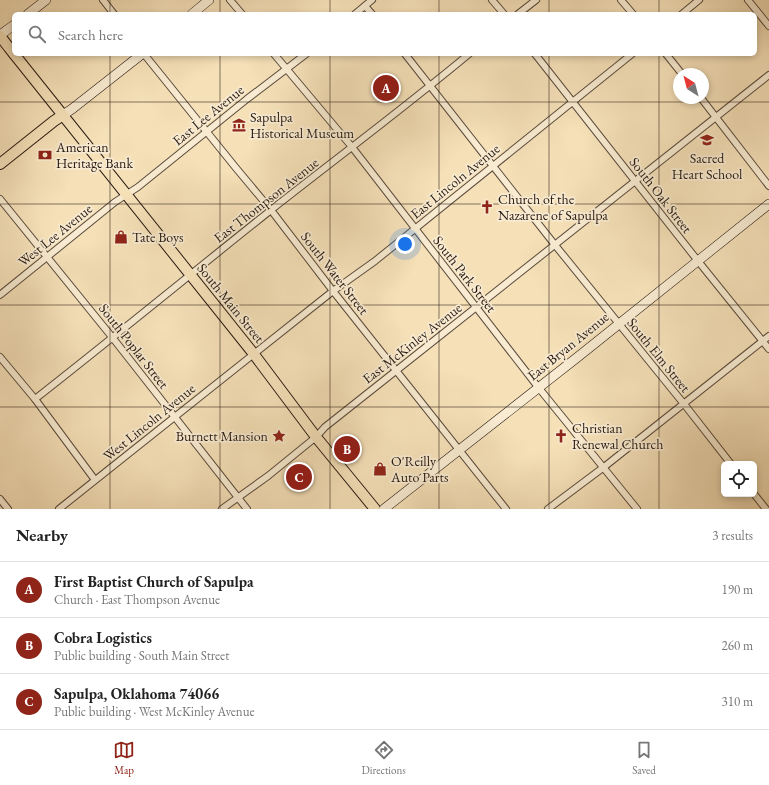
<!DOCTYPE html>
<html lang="en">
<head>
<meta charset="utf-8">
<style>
  body { margin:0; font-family:"EB Garamond",serif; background:#f2f2f2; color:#222 }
  .controls { position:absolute; right:12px; bottom:12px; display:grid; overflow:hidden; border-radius:6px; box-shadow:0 2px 6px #0003 }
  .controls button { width:36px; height:36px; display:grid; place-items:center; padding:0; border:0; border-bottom:1px solid #e0e0e0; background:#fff; color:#222; font:20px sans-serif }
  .compass { position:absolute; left:673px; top:68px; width:36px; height:36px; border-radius:50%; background:#fff; box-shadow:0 2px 6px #0003; rotate:324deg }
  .you { position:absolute; left:405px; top:244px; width:14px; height:14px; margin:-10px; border:3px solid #fff; border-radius:50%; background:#1a73e8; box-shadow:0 0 0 6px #1a73e833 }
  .badge { display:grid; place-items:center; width:26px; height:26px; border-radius:50%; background:#8f2418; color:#fff; font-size:13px; font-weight:700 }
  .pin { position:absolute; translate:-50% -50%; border:2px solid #fff; box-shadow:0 1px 4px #0006 }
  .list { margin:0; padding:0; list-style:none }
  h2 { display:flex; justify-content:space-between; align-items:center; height:52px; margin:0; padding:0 16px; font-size:17px }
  h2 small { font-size:13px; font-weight:400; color:#767676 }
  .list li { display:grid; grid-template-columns:26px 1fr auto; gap:12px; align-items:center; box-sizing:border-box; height:56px; padding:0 16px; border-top:1px solid #e0e0e0 }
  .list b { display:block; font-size:15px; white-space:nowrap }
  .list p { margin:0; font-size:13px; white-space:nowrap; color:#767676 }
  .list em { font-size:13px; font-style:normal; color:#767676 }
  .icon { flex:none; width:22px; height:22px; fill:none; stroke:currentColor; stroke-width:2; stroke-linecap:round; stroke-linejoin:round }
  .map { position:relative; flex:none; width:769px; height:509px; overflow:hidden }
  .search { position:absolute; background:#fff; box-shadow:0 2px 6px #0003; left:12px; right:12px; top:12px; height:44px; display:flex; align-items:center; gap:10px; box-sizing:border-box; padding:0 14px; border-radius:6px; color:#767676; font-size:15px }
  .sheet { height:220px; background:#fff }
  nav { display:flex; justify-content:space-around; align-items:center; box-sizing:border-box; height:56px; border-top:1px solid #e0e0e0; background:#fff; font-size:11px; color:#767676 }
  nav a { display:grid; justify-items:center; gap:2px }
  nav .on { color:#8f2418 }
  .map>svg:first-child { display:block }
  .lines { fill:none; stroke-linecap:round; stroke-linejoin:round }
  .street-casing { stroke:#5a4b3c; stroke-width:8 }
  .secondary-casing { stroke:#271912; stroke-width:10 }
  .primary-casing { stroke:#271912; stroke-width:12 }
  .street { stroke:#f8ebd1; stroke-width:6 }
  .secondary { stroke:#f8ebd1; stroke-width:9 }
  .primary { stroke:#f5e0b8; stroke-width:10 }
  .grid { fill:none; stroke:#271912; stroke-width:1; stroke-opacity:0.55 }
  .labels { text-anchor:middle; stroke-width:3.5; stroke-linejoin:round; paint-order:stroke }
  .street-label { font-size:14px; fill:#271912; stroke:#f8ebd1 }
  .poi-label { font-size:14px; fill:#271912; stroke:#f8ebd1; text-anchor:start }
</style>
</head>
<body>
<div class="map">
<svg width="769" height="509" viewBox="0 0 769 509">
  <rect width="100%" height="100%" fill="#f5e0b8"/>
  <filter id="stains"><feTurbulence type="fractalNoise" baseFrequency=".005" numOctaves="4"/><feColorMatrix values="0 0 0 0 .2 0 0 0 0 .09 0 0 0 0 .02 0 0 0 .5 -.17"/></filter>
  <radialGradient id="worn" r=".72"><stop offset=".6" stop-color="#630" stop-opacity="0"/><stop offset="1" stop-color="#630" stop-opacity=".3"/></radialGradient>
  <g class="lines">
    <!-- street casing -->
    <g class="street-casing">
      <g id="street">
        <polyline points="103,0 114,14"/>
        <polyline points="230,0 242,14"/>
        <polyline points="492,0 504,14"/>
        <polyline points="621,0 633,14"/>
        <polyline points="748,0 769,26"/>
        <polyline points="365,6 372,14"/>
        <polyline points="355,14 372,0"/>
        <polyline points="518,14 536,0"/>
        <polyline points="682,14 699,0"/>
        <polyline points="144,54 236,168 271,210 333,291 506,509"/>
        <polyline points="274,54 352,147 538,387 637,509"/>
        <polyline points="405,54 555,245 684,404 731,464"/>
        <polyline points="535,54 698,261 769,349"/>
        <polyline points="666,54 682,74"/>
        <polyline points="701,98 769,186"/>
        <polyline points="0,199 112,337 247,509"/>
        <polyline points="0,295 115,202 138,187 247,99 306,54"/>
        <polyline points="0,357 35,399 95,480"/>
        <path d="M35 399C114 337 192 273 271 210 337 158 404 108 469 54"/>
        <polyline points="754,494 766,509"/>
        <polyline points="0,499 8,509"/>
        <polyline points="59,509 333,291 375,261 632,54"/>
        <polyline points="222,509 268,476 316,437 325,427 769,75"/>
        <polyline points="548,509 604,467 769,336"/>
      </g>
    </g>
    <!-- secondary casing -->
    <g class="secondary-casing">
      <g id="secondary">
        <polyline points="28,14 46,0"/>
        <polyline points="192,14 209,0"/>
        <polyline points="0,35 14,25"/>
        <polyline points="63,115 72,109 142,54"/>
        <polyline points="384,509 579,356 769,204"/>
      </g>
    </g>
    <!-- primary casing -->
    <g class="primary-casing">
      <g id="primary">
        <polyline points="0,36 14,54"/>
        <polyline points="14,54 253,353 316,437 375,509"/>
        <polyline points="0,164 54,121 63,115"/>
      </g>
    </g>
    <!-- street -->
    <use href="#street" class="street"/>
    <!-- secondary -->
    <use href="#secondary" class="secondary"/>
    <!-- primary -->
    <use href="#primary" class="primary"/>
  </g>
  <!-- grid -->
  <path class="grid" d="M110 0V14M220 0V14M330 0V14M439 0V14M549 0V14M659 0V14M110 54V509M220 54V509M330 54V509M439 54V509M549 54V509M659 54V509M0 102H769M0 204H769M0 305H769M0 407H769"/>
  <!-- icons -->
  <defs>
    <g id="museum-bare" transform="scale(1.08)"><path d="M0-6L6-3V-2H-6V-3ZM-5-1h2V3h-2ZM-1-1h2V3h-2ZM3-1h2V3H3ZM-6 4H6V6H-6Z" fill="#8f2418" stroke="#f8ebd1" stroke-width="2.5" paint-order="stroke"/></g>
    <g id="school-bare" transform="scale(1.08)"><path d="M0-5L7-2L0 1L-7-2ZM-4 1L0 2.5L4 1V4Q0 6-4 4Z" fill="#8f2418" stroke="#f8ebd1" stroke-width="2.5" paint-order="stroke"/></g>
    <g id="bank-bare" transform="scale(1.08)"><path d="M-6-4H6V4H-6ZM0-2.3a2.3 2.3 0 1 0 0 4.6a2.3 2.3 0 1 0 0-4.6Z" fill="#8f2418" stroke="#f8ebd1" stroke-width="2.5" paint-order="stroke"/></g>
    <g id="church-bare" transform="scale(1.08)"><path d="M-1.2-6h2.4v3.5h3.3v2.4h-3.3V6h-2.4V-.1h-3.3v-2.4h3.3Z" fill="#8f2418" stroke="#f8ebd1" stroke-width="2.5" paint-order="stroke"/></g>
    <g id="shop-bare" transform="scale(1.08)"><path d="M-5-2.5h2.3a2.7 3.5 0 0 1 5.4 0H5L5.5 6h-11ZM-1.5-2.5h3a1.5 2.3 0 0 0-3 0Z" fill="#8f2418" stroke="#f8ebd1" stroke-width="2.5" paint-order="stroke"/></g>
    <g id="sight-bare" transform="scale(1.08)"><path d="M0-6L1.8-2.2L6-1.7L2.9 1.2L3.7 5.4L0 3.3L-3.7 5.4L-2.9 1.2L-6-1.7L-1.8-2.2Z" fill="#8f2418" stroke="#f8ebd1" stroke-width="2.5" paint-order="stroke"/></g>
  </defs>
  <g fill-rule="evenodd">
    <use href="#museum-bare" x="239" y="125"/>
    <use href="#school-bare" x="707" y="140"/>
    <use href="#bank-bare" x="45" y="155"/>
    <use href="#church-bare" x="487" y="207"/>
    <use href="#shop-bare" x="121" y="237"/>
    <use href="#sight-bare" x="279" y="436"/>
    <use href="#church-bare" x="561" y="436"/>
    <use href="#shop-bare" x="380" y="469"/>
  </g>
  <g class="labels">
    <!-- street labels -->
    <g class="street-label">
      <text transform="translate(208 115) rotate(-39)" y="5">East Lee Avenue</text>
      <text transform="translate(455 181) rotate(-39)" y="5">East Lincoln Avenue</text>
      <text transform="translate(661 195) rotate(52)" y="5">South Oak Street</text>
      <text transform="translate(266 200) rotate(-38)" y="5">East Thompson Avenue</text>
      <text transform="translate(55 235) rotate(-39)" y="5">West Lee Avenue</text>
      <text transform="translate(335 273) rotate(52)" y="5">South Water Street</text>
      <text transform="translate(465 274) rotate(52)" y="5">South Park Street</text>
      <text transform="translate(231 303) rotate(51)" y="5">South Main Street</text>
      <text transform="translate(412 343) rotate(-38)" y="5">East McKinley Avenue</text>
      <text transform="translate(134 346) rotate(52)" y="5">South Poplar Street</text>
      <text transform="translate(568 346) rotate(-39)" y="5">East Bryan Avenue</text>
      <text transform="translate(659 355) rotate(51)" y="5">South Elm Street</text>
      <text transform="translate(149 422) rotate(-39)" y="5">West Lincoln Avenue</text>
    </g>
    <!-- poi labels -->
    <g class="poi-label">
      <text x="250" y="122">Sapulpa<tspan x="250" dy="16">Historical Museum</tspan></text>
      <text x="56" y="152">American<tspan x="56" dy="16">Heritage Bank</tspan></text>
      <text x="707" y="163" text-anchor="middle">Sacred<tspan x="707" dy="16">Heart School</tspan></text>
      <text x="498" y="204">Church of the<tspan x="498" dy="16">Nazarene of Sapulpa</tspan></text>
      <text x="132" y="242">Tate Boys</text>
      <text x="572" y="433">Christian<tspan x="572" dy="16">Renewal Church</tspan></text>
      <text x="268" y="441" text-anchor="end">Burnett Mansion</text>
      <text x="391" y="466">O'Reilly<tspan x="391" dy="16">Auto Parts</tspan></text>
    </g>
  </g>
  <rect width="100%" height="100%" filter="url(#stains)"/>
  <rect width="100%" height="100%" fill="url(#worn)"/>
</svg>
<div class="controls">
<button><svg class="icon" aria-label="locate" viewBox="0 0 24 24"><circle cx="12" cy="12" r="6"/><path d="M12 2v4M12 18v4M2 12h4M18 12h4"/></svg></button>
</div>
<svg class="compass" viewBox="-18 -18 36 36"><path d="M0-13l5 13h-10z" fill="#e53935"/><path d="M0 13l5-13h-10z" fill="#767676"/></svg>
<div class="you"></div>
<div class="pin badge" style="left:386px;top:88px">A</div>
<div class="pin badge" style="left:347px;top:449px">B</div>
<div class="pin badge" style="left:299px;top:477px">C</div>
<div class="search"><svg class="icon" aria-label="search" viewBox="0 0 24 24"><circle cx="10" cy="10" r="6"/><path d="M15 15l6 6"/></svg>Search here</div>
</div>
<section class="sheet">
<h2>Nearby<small>3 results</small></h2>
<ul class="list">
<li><span class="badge">A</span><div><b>First Baptist Church of Sapulpa</b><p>Church · East Thompson Avenue</p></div><em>190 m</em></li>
<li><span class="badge">B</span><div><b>Cobra Logistics</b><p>Public building · South Main Street</p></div><em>260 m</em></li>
<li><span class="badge">C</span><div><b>Sapulpa, Oklahoma 74066</b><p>Public building · West McKinley Avenue</p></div><em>310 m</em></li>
</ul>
</section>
<nav>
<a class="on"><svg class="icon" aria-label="map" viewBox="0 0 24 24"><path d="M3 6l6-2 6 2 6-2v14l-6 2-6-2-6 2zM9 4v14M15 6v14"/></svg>Map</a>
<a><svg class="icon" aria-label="directions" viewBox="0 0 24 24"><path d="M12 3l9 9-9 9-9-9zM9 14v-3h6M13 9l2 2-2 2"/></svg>Directions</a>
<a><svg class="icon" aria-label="saved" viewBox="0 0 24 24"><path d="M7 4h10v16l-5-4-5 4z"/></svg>Saved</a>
</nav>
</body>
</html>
